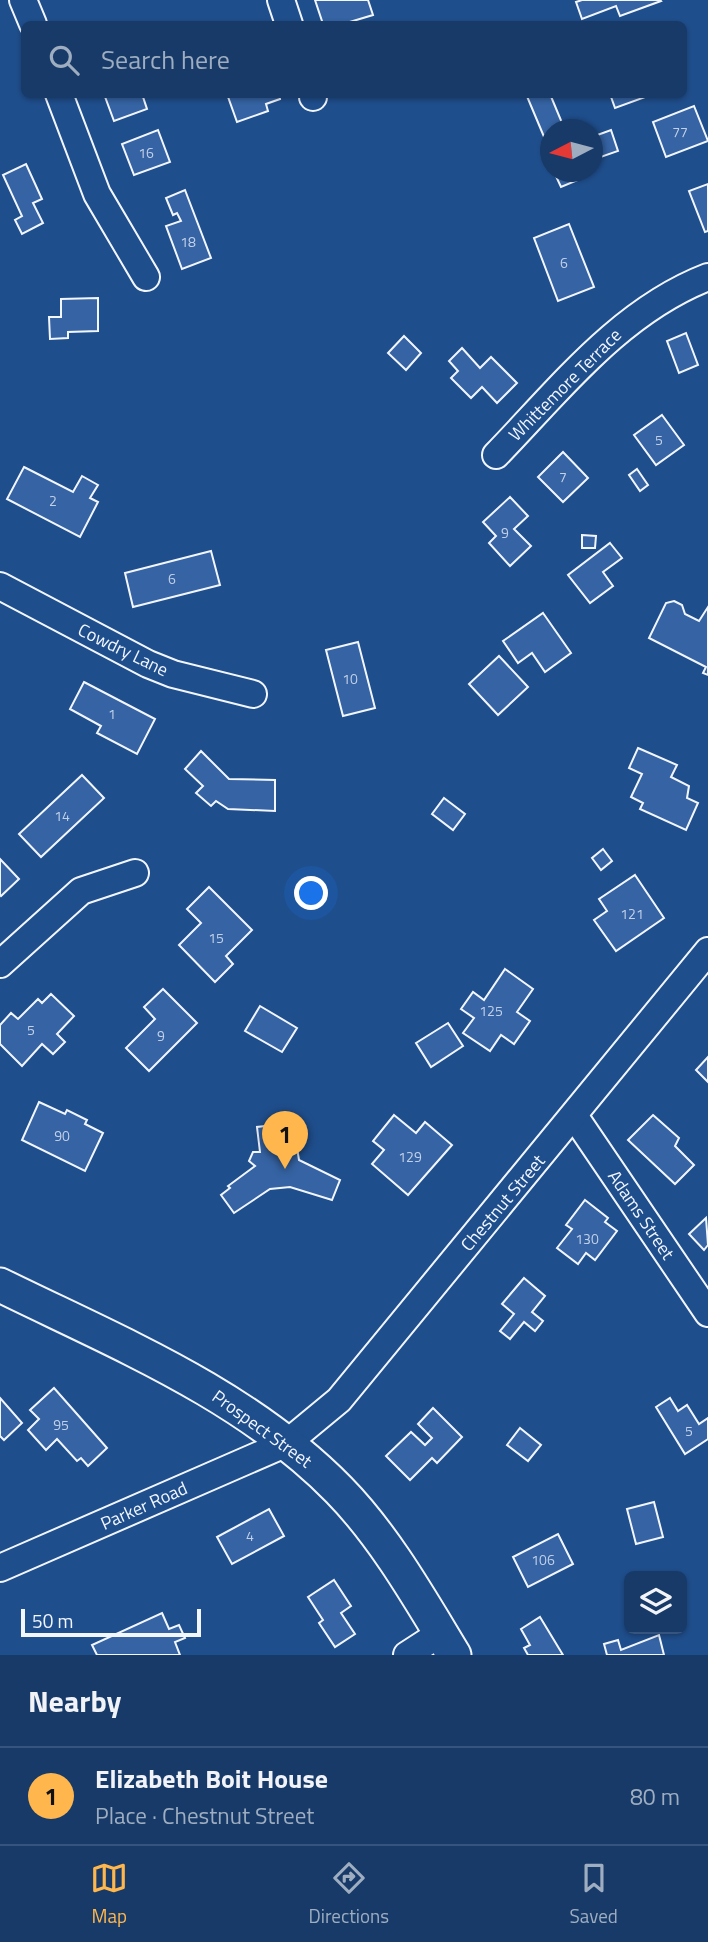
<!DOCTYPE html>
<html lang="en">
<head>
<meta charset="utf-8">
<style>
  body { margin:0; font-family:"Titillium Web",sans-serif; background:#244571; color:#f1f3f6 }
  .controls { position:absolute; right:21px; bottom:21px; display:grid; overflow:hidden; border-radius:10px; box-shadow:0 2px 5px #0004 }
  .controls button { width:63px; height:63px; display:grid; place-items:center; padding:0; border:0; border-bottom:2px solid #36547d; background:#173a69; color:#f1f3f6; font:35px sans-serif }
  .compass { position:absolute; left:540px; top:119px; width:63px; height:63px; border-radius:50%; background:#173a69; box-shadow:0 2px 5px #0004; rotate:264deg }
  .scale { position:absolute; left:21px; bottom:18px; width:180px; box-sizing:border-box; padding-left:7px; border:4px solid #f2f6ff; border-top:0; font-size:19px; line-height:24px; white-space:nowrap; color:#f2f6ff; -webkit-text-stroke:5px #1f4e8c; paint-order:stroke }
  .you { position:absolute; left:312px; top:894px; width:24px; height:24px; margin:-18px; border:5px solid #fff; border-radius:50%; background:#1a73e8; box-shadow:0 0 0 10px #1a73e833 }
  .badge { display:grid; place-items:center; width:46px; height:46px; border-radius:50%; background:#ffb74d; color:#111; font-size:23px; font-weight:700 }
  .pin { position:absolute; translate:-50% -58px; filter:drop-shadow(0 2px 4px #0008) }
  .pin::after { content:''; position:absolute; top:37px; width:24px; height:21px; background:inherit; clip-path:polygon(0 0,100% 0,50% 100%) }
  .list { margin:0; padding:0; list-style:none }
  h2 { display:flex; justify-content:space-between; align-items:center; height:91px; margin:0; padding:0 28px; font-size:30px }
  h2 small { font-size:23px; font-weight:400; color:#9eadc0 }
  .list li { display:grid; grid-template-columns:46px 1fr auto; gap:21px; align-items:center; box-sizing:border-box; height:98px; padding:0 28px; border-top:2px solid #36547d }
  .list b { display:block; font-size:26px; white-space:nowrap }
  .list p { margin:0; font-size:23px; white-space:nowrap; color:#9eadc0 }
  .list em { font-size:23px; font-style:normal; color:#9eadc0 }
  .icon { flex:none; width:38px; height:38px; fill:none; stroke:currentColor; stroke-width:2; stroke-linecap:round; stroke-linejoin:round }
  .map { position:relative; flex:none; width:708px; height:1655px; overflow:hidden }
  .search { position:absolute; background:#173a69; box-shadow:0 2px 5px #0004; left:21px; right:21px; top:21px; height:77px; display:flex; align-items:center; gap:18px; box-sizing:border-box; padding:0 24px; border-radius:10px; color:#9eadc0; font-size:26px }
  .sheet { height:189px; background:#173a69 }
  nav { display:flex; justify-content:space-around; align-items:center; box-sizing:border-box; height:98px; border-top:2px solid #36547d; background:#173a69; font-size:19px; color:#9eadc0 }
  nav a { display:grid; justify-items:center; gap:4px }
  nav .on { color:#ffb74d }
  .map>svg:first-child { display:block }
  .building { fill:#3563a3; stroke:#f2f6ff; stroke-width:2 }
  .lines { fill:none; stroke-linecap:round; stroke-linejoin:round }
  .minor-casing { stroke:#f2f6ff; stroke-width:30 }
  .major-casing { stroke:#f2f6ff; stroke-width:37 }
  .minor { stroke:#1f4e8c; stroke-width:26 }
  .major { stroke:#1f4e8c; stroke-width:33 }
  .labels { text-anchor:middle; stroke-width:5; stroke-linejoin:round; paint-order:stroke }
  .number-label { font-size:14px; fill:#c3d1e8 }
  .street-label { font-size:18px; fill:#f2f6ff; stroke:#1f4e8c }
</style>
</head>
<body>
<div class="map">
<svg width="708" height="1655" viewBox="0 0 708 1655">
  <rect width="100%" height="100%" fill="#1f4e8c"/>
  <!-- building -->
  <g class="building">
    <polygon points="315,0 368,0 373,15 343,24 323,24"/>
    <polygon points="582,0 660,0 661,1 620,16 616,6 582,19 576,2"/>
    <polygon points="104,94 142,94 147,109 114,121"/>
    <polygon points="227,94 279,94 280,99 266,104 268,111 237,122"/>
    <polygon points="526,94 550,94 565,130 550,130 550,151"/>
    <polygon points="610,94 647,94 648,96 615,108"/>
    <polygon points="694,106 708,141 666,157 653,122"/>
    <polygon points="158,130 170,162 134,175 122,144"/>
    <polygon points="611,130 618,151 595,159 592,137"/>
    <polygon points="26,164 42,199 33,203 43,223 22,234 15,220 22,216 3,175"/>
    <polygon points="554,172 583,172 585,177 561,187"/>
    <polygon points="708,184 708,231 705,232 689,191"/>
    <polygon points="185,190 211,258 182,269 166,226 181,221 177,213 173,215 166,198"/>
    <polygon points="569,224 594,287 558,301 534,238"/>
    <polygon points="98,298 98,331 68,332 68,338 50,339 49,317 61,317 61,299"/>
    <polygon points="686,333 698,365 679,373 667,341"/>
    <polygon points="404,336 421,353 406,370 388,353"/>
    <polygon points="462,348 480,368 491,357 517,383 497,403 482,387 471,398 451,378 458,371 449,361"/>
    <polygon points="662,415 684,445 656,465 634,435"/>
    <polygon points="563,452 588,478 563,502 538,477"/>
    <polygon points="24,467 73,492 82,476 98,485 90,498 98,502 80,537 7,499"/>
    <polygon points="637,469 648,485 640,491 629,475"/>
    <polygon points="510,497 528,516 514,529 531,546 510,566 489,543 496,536 483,522"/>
    <polygon points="582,535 596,536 595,548 582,548"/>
    <polygon points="610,543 622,558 603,572 613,586 590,603 568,575"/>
    <polygon points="211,551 220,585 133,607 125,573"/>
    <polygon points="674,601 682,605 685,614 699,621 708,607 708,675 703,673 706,667 649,638 666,603"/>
    <polygon points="543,613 571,653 545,672 532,653 518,663 503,641"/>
    <polygon points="358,642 375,708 343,716 326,650"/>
    <polygon points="499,656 528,687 498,715 469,684"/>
    <polygon points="84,682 155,719 137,754 97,733 101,726 70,709"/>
    <polygon points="638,748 677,765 671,777 689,786 687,798 698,803 686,830 640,809 643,803 631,797 642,774 629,768"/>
    <polygon points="201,751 229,779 275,780 275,811 228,809 216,801 211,806 196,793 203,786 185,769"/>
    <polygon points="82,775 104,798 41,857 19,834"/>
    <polygon points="444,798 465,814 453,830 432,814"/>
    <polygon points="603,849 612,861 601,870 592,858"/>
    <polygon points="0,859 19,879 1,896 0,895"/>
    <polygon points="635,875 664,918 616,951 594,920 607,911 599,899"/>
    <polygon points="209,887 252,930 226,956 233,964 215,982 179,945 201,923 187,909"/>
    <polygon points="505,969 533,989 517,1012 530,1021 514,1044 501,1035 490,1051 463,1033 474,1018 461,1009 473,992 484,1000"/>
    <polygon points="163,989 197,1023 149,1071 126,1048 155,1019 144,1007"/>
    <polygon points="51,994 74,1016 57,1034 65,1042 53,1054 42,1044 22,1066 0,1044 0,1025 11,1013 18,1019 38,999 42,1003"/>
    <polygon points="260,1006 297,1028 282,1052 245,1031"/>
    <polygon points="448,1023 463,1046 431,1067 416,1043"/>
    <polygon points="708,1057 708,1082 696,1070"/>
    <polygon points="39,1102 65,1114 67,1110 87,1120 85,1124 103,1133 85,1171 22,1140"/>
    <polygon points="394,1115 416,1133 425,1122 452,1145 408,1195 372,1164 384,1150 373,1141"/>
    <polygon points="653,1115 679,1138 675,1146 694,1165 675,1184 628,1140"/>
    <polygon points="293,1123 295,1140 289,1141 290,1149 297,1148 299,1160 340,1180 332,1200 290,1187 270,1189 234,1213 221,1195 230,1188 228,1186 255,1166 249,1161 253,1152 260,1152 257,1127"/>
    <polygon points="585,1200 608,1218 605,1222 617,1231 595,1260 586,1253 578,1264 557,1248 572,1229 566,1225"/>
    <polygon points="706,1218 708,1245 704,1250 689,1234"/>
    <polygon points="524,1278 545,1296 532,1312 543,1321 535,1331 524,1322 510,1339 500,1331 514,1314 502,1304"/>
    <polygon points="54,1388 107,1448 88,1466 81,1458 77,1461 57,1439 46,1450 28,1430 39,1419 30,1410"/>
    <polygon points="0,1398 22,1423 4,1440 0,1436"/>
    <polygon points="670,1398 678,1411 687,1405 699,1424 708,1418 708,1439 685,1454 656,1407"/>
    <polygon points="433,1408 462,1437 437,1463 432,1458 410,1480 386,1456 411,1432 425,1445 432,1438 418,1424"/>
    <polygon points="520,1428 541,1445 528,1461 507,1445"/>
    <polygon points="654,1502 663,1537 636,1544 627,1509"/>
    <polygon points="269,1509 284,1536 232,1564 217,1537"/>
    <polygon points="558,1534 573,1564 528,1587 513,1557"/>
    <polygon points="334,1580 351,1606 341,1613 355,1634 335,1647 319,1623 323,1620 308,1597"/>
    <polygon points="162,1613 169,1629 179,1625 185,1638 175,1642 180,1655 97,1655 92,1645"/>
    <polygon points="540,1617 563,1655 528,1655 524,1648 530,1645 521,1629"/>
    <polygon points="659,1635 664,1655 607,1655 604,1644 618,1640 621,1650"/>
  </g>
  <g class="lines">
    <!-- minor casing -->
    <g class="minor-casing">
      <g id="minor">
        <polyline points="23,0 33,24"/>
        <polyline points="281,0 289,24"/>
        <polyline points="59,94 97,194 146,277"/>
        <polyline points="313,94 313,97"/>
        <path d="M496 455C560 389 620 311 708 277"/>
        <polyline points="0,586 148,664 173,674 253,694"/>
        <polyline points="0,964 81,891 135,873"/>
        <polyline points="575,1117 708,1313"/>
        <polyline points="0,1568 287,1443 339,1400 708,951"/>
        <polyline points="407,1655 441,1633"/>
      </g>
    </g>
    <!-- major casing -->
    <g class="major-casing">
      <path id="major" d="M0 1285C118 1343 245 1394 339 1490 385 1537 420 1599 454 1655"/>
    </g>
    <!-- minor -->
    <use href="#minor" class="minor"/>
    <!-- major -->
    <use href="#major" class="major"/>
  </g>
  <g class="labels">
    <!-- number labels -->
    <g class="number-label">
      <text x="680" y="137">77</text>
      <text x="146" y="158">16</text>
      <text x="188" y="247">18</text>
      <text x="564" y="268">6</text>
      <text x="659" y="445">5</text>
      <text x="563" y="482">7</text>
      <text x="53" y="506">2</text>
      <text x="505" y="538">9</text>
      <text x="172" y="584">6</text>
      <text x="350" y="684">10</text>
      <text x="112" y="719">1</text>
      <text x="62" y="821">14</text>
      <text x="632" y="919">121</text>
      <text x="216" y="943">15</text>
      <text x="491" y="1016">125</text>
      <text x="31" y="1035">5</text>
      <text x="161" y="1041">9</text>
      <text x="62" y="1141">90</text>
      <text x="410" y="1162">129</text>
      <text x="587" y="1244">130</text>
      <text x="61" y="1430">95</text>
      <text x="689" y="1436">5</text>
      <text x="250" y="1541">4</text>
      <text x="543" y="1565">106</text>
    </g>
    <!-- street labels -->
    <g class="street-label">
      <text transform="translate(565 385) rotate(-45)" y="6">Whittemore Terrace</text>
      <text transform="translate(123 650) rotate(26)" y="6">Cowdry Lane</text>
      <text transform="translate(503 1203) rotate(-50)" y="6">Chestnut Street</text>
      <text transform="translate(641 1215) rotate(56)" y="6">Adams Street</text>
      <text transform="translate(262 1429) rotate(36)" y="6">Prospect Street</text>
      <text transform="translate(144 1506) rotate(-24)" y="6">Parker Road</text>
    </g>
  </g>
</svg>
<div class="controls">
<button><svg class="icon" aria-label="layers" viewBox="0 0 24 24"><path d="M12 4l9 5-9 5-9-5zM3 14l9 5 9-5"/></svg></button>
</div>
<svg class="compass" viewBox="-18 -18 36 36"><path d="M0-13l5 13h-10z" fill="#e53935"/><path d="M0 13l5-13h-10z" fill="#9eadc0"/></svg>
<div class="scale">50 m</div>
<div class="you"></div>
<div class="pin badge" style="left:285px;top:1169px">1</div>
<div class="search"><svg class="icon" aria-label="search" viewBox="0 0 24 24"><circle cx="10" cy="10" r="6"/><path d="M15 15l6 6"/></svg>Search here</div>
</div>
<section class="sheet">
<h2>Nearby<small></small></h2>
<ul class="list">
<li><span class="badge">1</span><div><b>Elizabeth Boit House</b><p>Place · Chestnut Street</p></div><em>80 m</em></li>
</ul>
</section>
<nav>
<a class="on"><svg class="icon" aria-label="map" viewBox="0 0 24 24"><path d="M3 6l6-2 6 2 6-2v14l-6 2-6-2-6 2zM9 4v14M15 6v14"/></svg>Map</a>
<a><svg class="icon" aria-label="directions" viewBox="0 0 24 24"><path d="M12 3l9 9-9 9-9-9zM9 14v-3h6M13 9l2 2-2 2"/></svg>Directions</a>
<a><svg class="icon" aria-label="saved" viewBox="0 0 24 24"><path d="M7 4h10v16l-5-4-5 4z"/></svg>Saved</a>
</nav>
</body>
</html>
